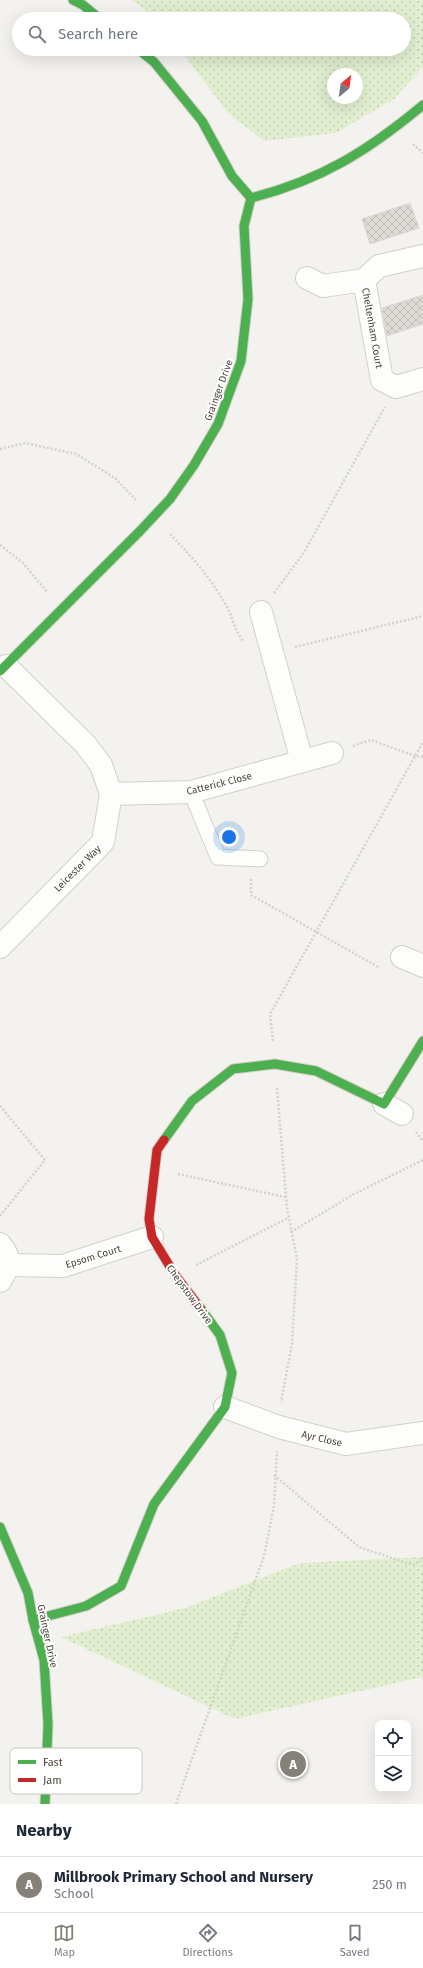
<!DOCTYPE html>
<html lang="en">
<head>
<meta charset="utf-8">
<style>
  body { margin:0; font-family:"Fira Sans",sans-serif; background:#f6f6f7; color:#1f2937 }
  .controls { position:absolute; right:12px; bottom:12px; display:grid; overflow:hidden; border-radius:8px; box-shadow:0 4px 16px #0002 }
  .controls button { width:36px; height:36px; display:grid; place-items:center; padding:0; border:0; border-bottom:1px solid #e0e1e3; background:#fff; color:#1f2937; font:20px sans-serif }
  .compass { position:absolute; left:327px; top:68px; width:36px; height:36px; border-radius:50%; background:#fff; box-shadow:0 4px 16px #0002; rotate:29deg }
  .you { position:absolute; left:229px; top:837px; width:14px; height:14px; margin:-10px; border:3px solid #fff; border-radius:50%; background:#1a73e8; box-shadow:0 0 0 6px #1a73e833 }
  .badge { display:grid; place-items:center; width:26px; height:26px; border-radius:50%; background:#868178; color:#fff; font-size:13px; font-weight:700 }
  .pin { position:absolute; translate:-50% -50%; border:2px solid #fff; box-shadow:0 1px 4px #0006 }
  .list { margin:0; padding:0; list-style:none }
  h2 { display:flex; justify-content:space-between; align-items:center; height:52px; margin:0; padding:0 16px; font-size:17px }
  h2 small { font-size:13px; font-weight:400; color:#747a83 }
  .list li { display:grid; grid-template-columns:26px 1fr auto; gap:12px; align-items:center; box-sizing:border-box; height:56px; padding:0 16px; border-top:1px solid #e0e1e3 }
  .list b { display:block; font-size:15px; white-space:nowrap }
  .list p { margin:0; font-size:13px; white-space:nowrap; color:#747a83 }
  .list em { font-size:13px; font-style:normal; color:#747a83 }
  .icon { flex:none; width:22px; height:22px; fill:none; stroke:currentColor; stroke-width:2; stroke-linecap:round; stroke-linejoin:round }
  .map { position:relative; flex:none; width:423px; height:1804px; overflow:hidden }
  .search { position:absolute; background:#fff; box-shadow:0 4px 16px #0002; left:12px; right:12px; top:12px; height:44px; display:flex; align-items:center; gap:10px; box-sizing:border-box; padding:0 14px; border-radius:22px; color:#747a83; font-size:15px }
  .sheet { height:108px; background:#fff }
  nav { display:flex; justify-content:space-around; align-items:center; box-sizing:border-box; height:56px; border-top:1px solid #e0e1e3; background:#fff; font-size:11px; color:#747a83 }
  nav a { display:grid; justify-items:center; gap:2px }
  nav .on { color:#868178 }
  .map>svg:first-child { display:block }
  .grass { fill:url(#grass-dots); fill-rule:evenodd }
  .building { fill:url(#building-cross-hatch); stroke:#dcd9d4 }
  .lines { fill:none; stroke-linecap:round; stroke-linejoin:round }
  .lane-casing { stroke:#d2d0cb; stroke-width:17 }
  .street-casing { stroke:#d2d0cb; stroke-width:24 }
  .fast-casing { stroke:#d3cfc5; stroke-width:11 }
  .jam-casing { stroke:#d3cfc5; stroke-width:11 }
  .path { stroke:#d3d2cc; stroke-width:2.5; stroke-dasharray:2 2; stroke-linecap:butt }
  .lane { stroke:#fdfdfc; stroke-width:15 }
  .street { stroke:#fdfdfc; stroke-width:22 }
  .fast { stroke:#4caf50; stroke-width:9 }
  .jam { stroke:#c62828; stroke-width:9 }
  .fast-bridge-casing { stroke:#d3cfc5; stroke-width:11; stroke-linecap:butt }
  .fast-bridge { stroke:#4caf50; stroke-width:9 }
  .labels { text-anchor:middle; stroke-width:4; stroke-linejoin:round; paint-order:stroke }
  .street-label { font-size:10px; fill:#4b4439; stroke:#fff }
  .key { fill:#fff; stroke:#c9c7c4; stroke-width:1 }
  .key-label { font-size:11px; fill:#4b4439 }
</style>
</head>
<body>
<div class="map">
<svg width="423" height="1804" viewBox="0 0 423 1804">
  <defs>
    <pattern id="grass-dots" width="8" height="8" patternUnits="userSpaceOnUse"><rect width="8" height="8" fill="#e1eecf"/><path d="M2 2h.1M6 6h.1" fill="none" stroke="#c3cdb2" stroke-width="1.8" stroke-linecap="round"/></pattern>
    <pattern id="building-cross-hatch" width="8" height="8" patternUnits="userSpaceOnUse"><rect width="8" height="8" fill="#dedbd6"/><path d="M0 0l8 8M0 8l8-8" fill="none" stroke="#c0bdb8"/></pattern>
  </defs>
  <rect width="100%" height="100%" fill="#f4f2ee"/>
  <!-- grass -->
  <g class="grass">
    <path d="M132 0H423V67L394 99 336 133 264 141 228 113 180 49H404V19H158ZM333 74H357V98H333Z"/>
    <polygon points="423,1557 423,1677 235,1719 61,1637 185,1608 300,1563"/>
  </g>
  <!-- building -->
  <g class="building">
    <polygon points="410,203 419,228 370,244 362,219"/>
    <polygon points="423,295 423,324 387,336 382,308"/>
  </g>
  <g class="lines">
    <!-- lane casing -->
    <g class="lane-casing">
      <polyline id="lane" points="191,792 218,857 260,859"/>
    </g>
    <!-- street casing -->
    <g class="street-casing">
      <g id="street">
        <polyline points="307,278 323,286 364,280 379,266 423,256"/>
        <polyline points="364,280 382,380 396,387 423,379"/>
        <polyline points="261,612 302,761"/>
        <polyline points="111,794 191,792 332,753"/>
        <polyline points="0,947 103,842 111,794 101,765 85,744 6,666"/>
        <polyline points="402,957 423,966"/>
        <polyline points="384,1104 402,1114"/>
        <polyline points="0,1244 6,1253 9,1265 0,1281"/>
        <polyline points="9,1265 63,1266 152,1237"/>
        <polyline points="225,1407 279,1427 346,1444 423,1433"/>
      </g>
    </g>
    <!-- fast casing -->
    <g class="fast-casing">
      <g id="fast">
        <polyline points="73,0 83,5 100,19"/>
        <polyline points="138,49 154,62 202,121 232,176 251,198 244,226 248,299 241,361 218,424 194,465 170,499"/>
        <path d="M251 198C321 180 368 151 423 105"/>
        <polyline points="0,671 140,531"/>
        <polyline points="164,1140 192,1101 233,1069 275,1064 316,1071 384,1104 423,1041"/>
        <polyline points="0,1527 28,1593 33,1620 44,1660 48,1724 45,1804"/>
        <polyline points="33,1620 86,1606 121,1586 154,1504 225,1407 232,1373 220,1335 201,1309"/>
      </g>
    </g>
    <!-- jam casing -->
    <g class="jam-casing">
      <polyline id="jam" points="164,1140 157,1150 149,1219 152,1237 175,1275 201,1309"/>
    </g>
    <!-- path -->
    <g class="path">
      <polyline points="413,144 423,153"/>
      <polyline points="0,449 25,443 76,454 115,478 137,501"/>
      <path d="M170 534C193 558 209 576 226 605 233 617 234 630 243 641"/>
      <polyline points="0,545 23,563 47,592"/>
      <polyline points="274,593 303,554 385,407"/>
      <polyline points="295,647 423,616"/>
      <polyline points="353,746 371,740 415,756 423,757"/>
      <polyline points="251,879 251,895 380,968"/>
      <polyline points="273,1041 270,1014 423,742"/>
      <polyline points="277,1088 287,1208 297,1259 292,1344 281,1402"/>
      <polyline points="0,1106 45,1160 0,1216"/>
      <polyline points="416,1132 423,1141"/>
      <polyline points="178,1174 285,1197"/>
      <polyline points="291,1232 354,1194 423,1160"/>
      <polyline points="196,1265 288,1218"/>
      <polyline points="274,1475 359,1547 413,1565 423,1559"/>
      <polyline points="176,1804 264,1556 274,1506 277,1451"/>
    </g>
    <!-- lane -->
    <use href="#lane" class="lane"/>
    <!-- street -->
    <use href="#street" class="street"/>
    <!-- fast -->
    <use href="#fast" class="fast"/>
    <!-- jam -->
    <use href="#jam" class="jam"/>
    <!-- fast-bridge casing -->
    <g class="fast-bridge-casing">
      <polyline id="fast-bridge" points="140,531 170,499"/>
    </g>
    <!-- fast-bridge -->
    <use href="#fast-bridge" class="fast-bridge"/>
  </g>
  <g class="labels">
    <!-- street labels -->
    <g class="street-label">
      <text transform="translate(373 328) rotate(80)" y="4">Cheltenham Court</text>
      <text transform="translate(218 390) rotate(-70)" y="4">Grainger Drive</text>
      <text transform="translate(219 783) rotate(-14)" y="4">Catterick Close</text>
      <text transform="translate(77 868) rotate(-45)" y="4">Leicester Way</text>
      <text transform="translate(93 1256) rotate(-17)" y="4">Epsom Court</text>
      <text transform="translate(190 1294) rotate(54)" y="4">Chepstow Drive</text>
      <text transform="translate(322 1438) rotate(13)" y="4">Ayr Close</text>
      <text transform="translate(48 1636) rotate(78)" y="4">Grainger Drive</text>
    </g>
  </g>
  <!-- legend -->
  <rect x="10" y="1748" width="132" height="46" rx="6" class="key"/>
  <rect x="18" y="1760" width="18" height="4" fill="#4caf50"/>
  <rect x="18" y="1778" width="18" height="4" fill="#c62828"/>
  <g class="key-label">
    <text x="43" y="1766">Fast</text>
    <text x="43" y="1784">Jam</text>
  </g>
</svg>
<div class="controls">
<button><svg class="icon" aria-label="locate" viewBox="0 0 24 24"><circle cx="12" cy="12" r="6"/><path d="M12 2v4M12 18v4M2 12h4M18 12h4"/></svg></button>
<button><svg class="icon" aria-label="layers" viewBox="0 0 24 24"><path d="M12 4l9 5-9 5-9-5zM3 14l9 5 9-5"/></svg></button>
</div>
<svg class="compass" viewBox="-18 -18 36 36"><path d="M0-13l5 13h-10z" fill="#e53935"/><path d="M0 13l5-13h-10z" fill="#747a83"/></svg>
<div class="you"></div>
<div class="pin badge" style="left:293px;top:1764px">A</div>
<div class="search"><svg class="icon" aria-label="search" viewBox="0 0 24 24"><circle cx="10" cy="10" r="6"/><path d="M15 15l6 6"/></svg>Search here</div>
</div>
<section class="sheet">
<h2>Nearby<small></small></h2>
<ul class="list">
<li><span class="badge">A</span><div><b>Millbrook Primary School and Nursery</b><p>School</p></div><em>250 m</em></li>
</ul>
</section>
<nav>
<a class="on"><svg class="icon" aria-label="map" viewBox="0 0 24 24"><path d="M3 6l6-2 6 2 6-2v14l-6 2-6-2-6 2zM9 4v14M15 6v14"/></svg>Map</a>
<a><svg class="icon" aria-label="directions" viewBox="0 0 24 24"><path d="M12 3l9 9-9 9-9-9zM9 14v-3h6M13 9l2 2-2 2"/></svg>Directions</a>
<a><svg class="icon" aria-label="saved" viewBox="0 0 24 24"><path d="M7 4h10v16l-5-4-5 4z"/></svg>Saved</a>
</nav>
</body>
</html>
